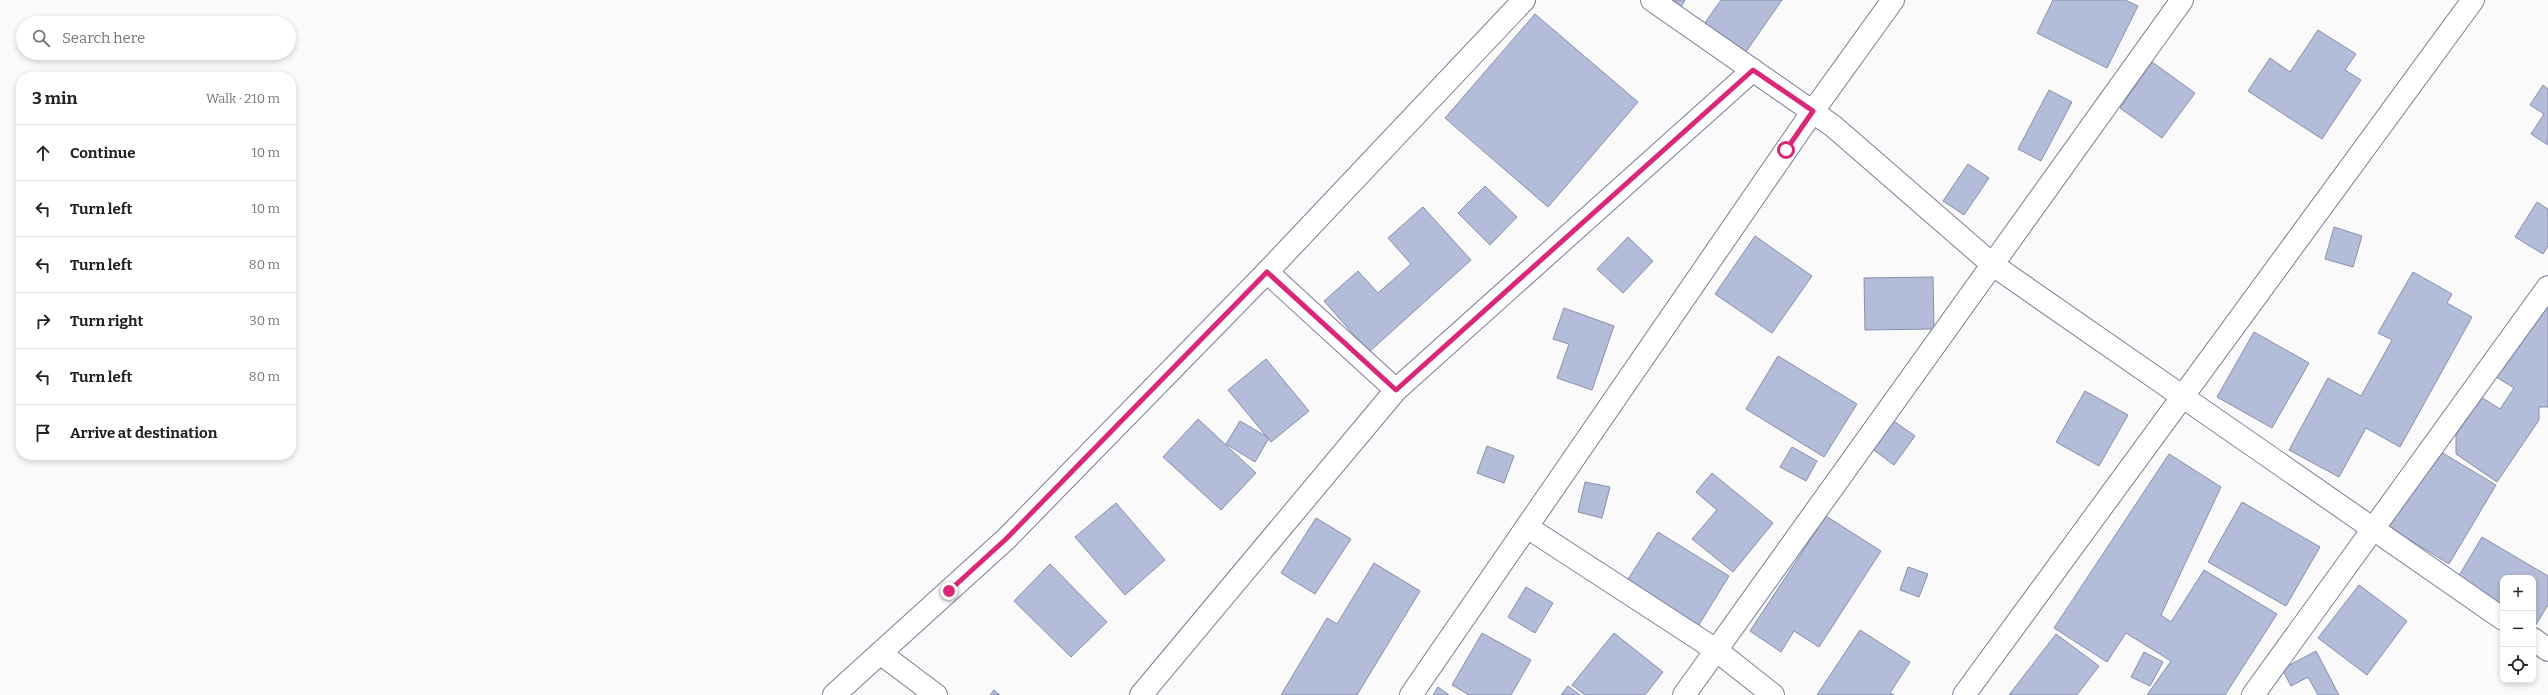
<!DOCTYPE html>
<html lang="en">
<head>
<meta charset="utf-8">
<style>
  body { margin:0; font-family:Bitter,serif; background:#f2f2f2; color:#222 }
  .controls { position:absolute; right:12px; bottom:12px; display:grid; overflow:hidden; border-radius:8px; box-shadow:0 2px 6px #0003 }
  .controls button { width:36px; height:36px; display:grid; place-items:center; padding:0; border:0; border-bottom:1px solid #e0e0e0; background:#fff; color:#222; font:20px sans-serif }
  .stop { position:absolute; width:12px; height:12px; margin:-9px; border:3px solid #db2777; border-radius:50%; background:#fff }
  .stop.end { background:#db2777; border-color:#fff; box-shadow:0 1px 4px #0008 }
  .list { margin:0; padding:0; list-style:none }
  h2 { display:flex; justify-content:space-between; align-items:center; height:52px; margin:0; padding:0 16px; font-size:17px }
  h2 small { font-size:13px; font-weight:400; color:#767676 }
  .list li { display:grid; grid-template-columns:26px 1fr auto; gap:12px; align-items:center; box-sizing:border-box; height:56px; padding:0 16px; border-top:1px solid #e0e0e0 }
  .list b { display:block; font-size:15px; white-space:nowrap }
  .list em { font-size:13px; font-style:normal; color:#767676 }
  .icon { flex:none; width:22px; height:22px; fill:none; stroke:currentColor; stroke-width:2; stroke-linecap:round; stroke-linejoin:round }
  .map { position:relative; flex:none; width:2548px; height:695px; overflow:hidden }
  .search { position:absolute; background:#fff; box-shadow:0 2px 6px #0003; left:16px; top:16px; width:280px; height:44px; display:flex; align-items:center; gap:10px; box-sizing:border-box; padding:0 14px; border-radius:22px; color:#767676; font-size:15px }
  .panel { position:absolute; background:#fff; box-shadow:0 2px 6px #0003; left:16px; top:72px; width:280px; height:388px; border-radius:16px }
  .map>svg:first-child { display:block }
  .building { fill:#b3bcd9; stroke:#878fab }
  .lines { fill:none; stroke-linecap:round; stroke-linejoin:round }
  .minor-casing { stroke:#777e9a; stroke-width:24 }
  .minor { stroke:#fff; stroke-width:22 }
  .route { stroke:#db2777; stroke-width:5 }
</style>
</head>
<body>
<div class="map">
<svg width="2548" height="695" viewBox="0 0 2548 695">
  <rect width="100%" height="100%" fill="#fafafa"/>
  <!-- building -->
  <g class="building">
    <polygon points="1663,0 1685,0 1680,9"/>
    <polygon points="1721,0 1782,0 1743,56 1702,27"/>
    <polygon points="2053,0 2125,0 2138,6 2107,68 2037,33"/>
    <polygon points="1535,14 1638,102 1548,207 1445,118"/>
    <polygon points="2318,30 2356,54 2345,70 2361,80 2322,139 2248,91 2270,58 2290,72"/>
    <polygon points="2152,62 2195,93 2162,138 2120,108"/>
    <polygon points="2543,85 2548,89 2548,145 2531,134 2544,114 2530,105"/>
    <polygon points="2049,90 2072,102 2041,161 2018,149"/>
    <polygon points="1968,164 1989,178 1964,215 1943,201"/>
    <polygon points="1485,186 1517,217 1490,245 1458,213"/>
    <polygon points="2537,202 2548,209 2548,246 2543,254 2515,237"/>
    <polygon points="1423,207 1471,260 1369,352 1324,301 1358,271 1378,293 1411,264 1388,238"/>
    <polygon points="2334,227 2362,236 2353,267 2325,259"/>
    <polygon points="1755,236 1812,276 1772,333 1715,294"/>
    <polygon points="1628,237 1653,261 1623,293 1597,269"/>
    <polygon points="2413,272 2452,294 2447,303 2472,317 2400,447 2366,428 2339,477 2289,450 2328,378 2361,396 2392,340 2378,333"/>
    <polygon points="1933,277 1934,329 1865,330 1864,278"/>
    <polygon points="2548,300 2548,407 2539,407 2539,420 2497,482 2456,454 2456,435 2481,397 2500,409 2514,388 2496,377"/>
    <polygon points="1564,308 1614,326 1592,390 1557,378 1569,344 1553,339"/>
    <polygon points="2254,332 2309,363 2272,428 2217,397"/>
    <polygon points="1778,356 1857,404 1824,457 1746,409"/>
    <polygon points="1266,359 1309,411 1271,442 1228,390"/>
    <polygon points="2085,391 2128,415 2099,466 2056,442"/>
    <polygon points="1198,419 1256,473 1221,510 1163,457"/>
    <polygon points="1891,419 1915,436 1894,465 1871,448"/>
    <polygon points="1240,421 1269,438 1255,462 1226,444"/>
    <polygon points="1487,446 1514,456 1504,483 1477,473"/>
    <polygon points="1792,447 1817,461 1806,481 1780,467"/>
    <polygon points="2436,449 2496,485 2449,564 2389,527"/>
    <polygon points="2169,454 2221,487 2161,615 2171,622 2204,570 2277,614 2225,695 2147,695 2171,661 2126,633 2107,662 2054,628"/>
    <polygon points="1712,473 1773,523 1733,572 1692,539 1717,510 1696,492"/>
    <polygon points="1585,482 1610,487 1602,518 1578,512"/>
    <polygon points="2242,502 2320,547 2286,606 2208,562"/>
    <polygon points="1116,503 1165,560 1125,595 1075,537"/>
    <polygon points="1826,516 1881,551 1819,647 1794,631 1781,652 1750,631"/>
    <polygon points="1316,518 1351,539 1315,594 1281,573"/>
    <polygon points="1658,532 1729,576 1697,628 1625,584"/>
    <polygon points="2482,537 2548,576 2548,605 2535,626 2533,625 2533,578 2503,578 2503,607 2457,579"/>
    <polygon points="1374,563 1420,591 1357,695 1281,695 1327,618 1337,624"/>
    <polygon points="1050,564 1107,622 1071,657 1014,601"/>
    <polygon points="1908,567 1928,574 1919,597 1900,590"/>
    <polygon points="2359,585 2407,621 2367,675 2318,638"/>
    <polygon points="1526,587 1553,603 1535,633 1508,617"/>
    <polygon points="1860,630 1910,662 1890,693 1894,695 1817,695"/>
    <polygon points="1482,633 1531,660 1511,695 1469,695 1452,685"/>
    <polygon points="1614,633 1663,672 1645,695 1585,695 1572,685"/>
    <polygon points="2056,634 2099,666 2077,695 2009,695"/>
    <polygon points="2316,651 2339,695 2318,695 2308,677 2291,686 2282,669"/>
    <polygon points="2144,652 2163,662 2150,686 2131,677"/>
    <polygon points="1568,686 1580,695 1561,695"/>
    <polygon points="1438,687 1449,695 1433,695"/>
    <polygon points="994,690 1000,695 990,695"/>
  </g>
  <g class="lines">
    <!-- minor casing -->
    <g class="minor-casing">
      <g id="minor">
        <polyline points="1652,0 1833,126 1993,265 2503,619"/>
        <polyline points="1267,272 1396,390"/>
        <polyline points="1527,527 1716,650 1773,695"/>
        <polyline points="2533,639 2548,650"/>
        <polyline points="880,653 936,695"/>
        <polyline points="834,695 1006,539 1267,272 1524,0"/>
        <polyline points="1141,695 1396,390 1753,70"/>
        <polyline points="1411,695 1813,111 1893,0"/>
        <polyline points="1684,695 2182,0"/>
        <polyline points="1964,695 2473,0"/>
        <polyline points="2253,695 2548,287"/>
      </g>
    </g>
    <!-- minor -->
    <use href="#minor" class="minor"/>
  </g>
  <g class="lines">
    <!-- route -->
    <polyline class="route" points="949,591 1006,539 1267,272 1396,390 1753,70 1813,111 1786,150"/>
  </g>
</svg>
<div class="controls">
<button>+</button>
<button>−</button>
<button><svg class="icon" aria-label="locate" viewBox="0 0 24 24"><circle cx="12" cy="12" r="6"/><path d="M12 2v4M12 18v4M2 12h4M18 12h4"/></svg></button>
</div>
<div class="stop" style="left:1786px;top:150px"></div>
<div class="stop end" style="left:949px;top:591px"></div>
<div class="search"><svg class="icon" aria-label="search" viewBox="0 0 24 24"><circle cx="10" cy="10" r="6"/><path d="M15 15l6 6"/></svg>Search here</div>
<section class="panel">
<h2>3 min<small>Walk · 210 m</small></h2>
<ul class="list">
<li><svg class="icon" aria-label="ahead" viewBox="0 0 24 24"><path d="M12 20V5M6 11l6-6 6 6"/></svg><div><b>Continue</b></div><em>10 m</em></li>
<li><svg class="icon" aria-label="left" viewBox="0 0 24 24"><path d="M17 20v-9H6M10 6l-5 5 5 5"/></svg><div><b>Turn left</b></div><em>10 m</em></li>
<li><svg class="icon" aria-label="left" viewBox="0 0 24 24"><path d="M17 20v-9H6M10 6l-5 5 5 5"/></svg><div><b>Turn left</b></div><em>80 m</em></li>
<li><svg class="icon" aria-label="right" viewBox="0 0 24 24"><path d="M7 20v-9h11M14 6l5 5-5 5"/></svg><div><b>Turn right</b></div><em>30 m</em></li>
<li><svg class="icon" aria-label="left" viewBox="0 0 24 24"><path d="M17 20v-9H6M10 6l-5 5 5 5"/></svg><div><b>Turn left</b></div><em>80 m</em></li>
<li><svg class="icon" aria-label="arrive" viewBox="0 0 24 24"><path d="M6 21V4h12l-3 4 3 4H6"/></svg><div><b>Arrive at destination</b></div></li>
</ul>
</section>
</div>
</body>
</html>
